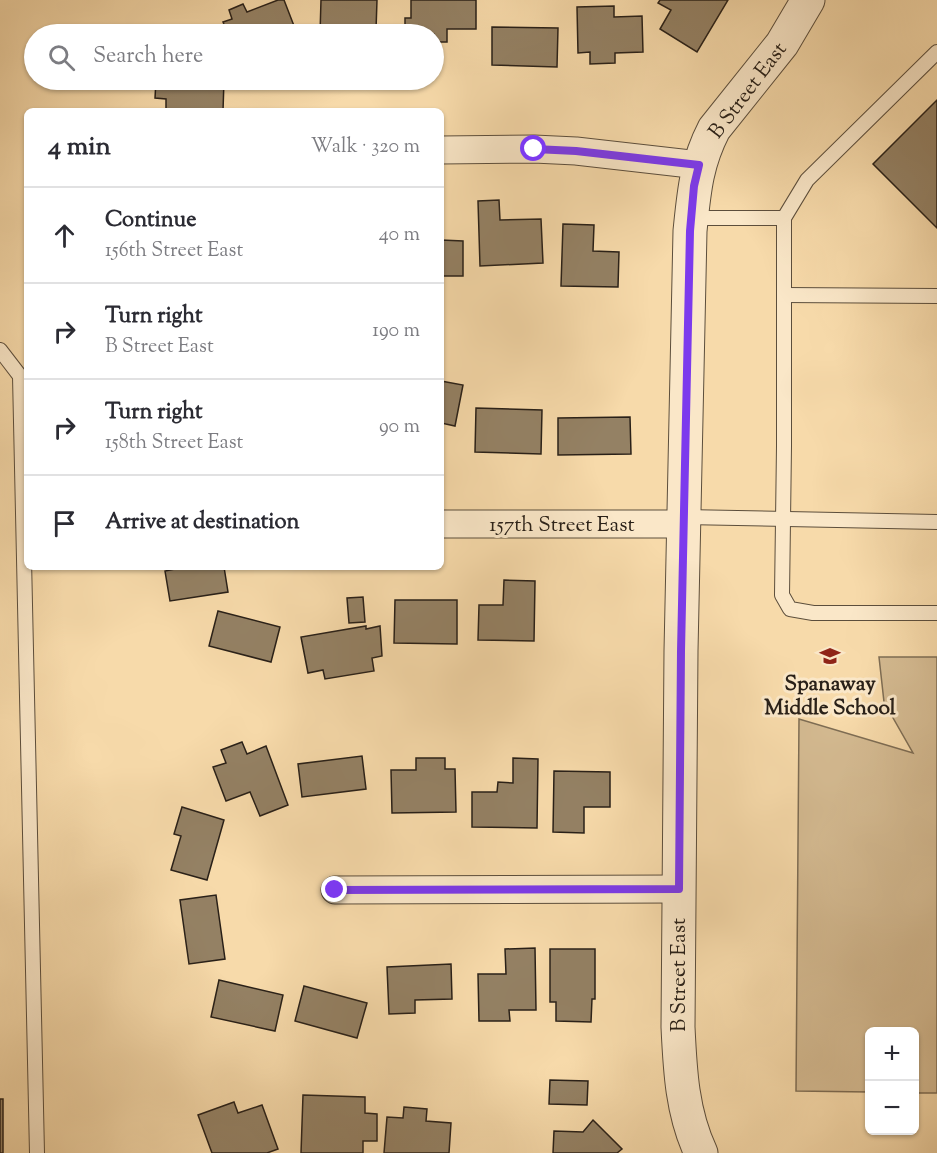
<!DOCTYPE html>
<html lang="en">
<head>
<meta charset="utf-8">
<style>
  body { margin:0; font-family:"Sorts Mill Goudy",serif; background:#f2f2f3; color:#2b2b33 }
  .controls { position:absolute; right:18px; bottom:18px; display:grid; overflow:hidden; border-radius:9px; box-shadow:0 2px 4px #0004 }
  .controls button { width:54px; height:54px; display:grid; place-items:center; padding:0; border:0; border-bottom:2px solid #e1e1e2; background:#fff; color:#2b2b33; font:30px sans-serif }
  .stop { position:absolute; width:18px; height:18px; margin:-14px; border:4px solid #7c3aed; border-radius:50%; background:#fff }
  .stop.end { background:#7c3aed; border-color:#fff; box-shadow:0 2px 6px #0008 }
  .list { margin:0; padding:0; list-style:none }
  h2 { display:flex; justify-content:space-between; align-items:center; height:78px; margin:0; padding:0 24px; font-size:26px }
  h2 small { font-size:20px; font-weight:400; color:#7c7c81 }
  .list li { display:grid; grid-template-columns:39px 1fr auto; gap:18px; align-items:center; box-sizing:border-box; height:96px; padding:0 24px; border-top:2px solid #e1e1e2 }
  .list b { display:block; font-size:22px; white-space:nowrap }
  .list p { margin:0; font-size:20px; white-space:nowrap; color:#7c7c81 }
  .list em { font-size:20px; font-style:normal; color:#7c7c81 }
  .icon { flex:none; width:33px; height:33px; fill:none; stroke:currentColor; stroke-width:2; stroke-linecap:round; stroke-linejoin:round }
  .map { position:relative; flex:none; width:937px; height:1153px; overflow:hidden }
  .search { position:absolute; background:#fff; box-shadow:0 2px 4px #0004; left:24px; top:24px; width:420px; height:66px; display:flex; align-items:center; gap:15px; box-sizing:border-box; padding:0 21px; border-radius:33px; color:#7c7c81; font-size:22px }
  .panel { position:absolute; background:#fff; box-shadow:0 2px 4px #0004; left:24px; top:108px; width:420px; height:462px; border-radius:9px }
  .map>svg:first-child { display:block }
  .green { fill:#d4ba91; stroke:#7e6d54; stroke-width:1.5 }
  .building { fill:#948164; stroke:#292018; stroke-width:1.5 }
  .lines { fill:none; stroke-linecap:round; stroke-linejoin:round }
  .service-casing { stroke:#5c4e3c; stroke-width:16 }
  .minor-casing { stroke:#5c4e3c; stroke-width:29 }
  .tertiary-casing { stroke:#5c4e3c; stroke-width:35 }
  .service { stroke:#fae7c8; stroke-width:14 }
  .minor { stroke:#fae7c8; stroke-width:27 }
  .tertiary { stroke:#fae7c8; stroke-width:33 }
  .route { stroke:#7c3aed; stroke-width:8 }
  .labels { text-anchor:middle; stroke-width:6; stroke-linejoin:round; paint-order:stroke }
  .street-label { font-size:21px; fill:#292018; stroke:#fae7c8 }
  .poi-label { font-size:21px; font-weight:bold; fill:#292018; stroke:#fae7c8 }
</style>
</head>
<body>
<div class="map">
<svg width="937" height="1153" viewBox="0 0 937 1153">
  <rect width="100%" height="100%" fill="#f7daaa"/>
  <filter id="stains"><feTurbulence type="fractalNoise" baseFrequency=".00333" numOctaves="4"/><feColorMatrix values="0 0 0 0 .2 0 0 0 0 .09 0 0 0 0 .02 0 0 0 .5 -.17"/></filter>
  <radialGradient id="worn" r=".72"><stop offset=".6" stop-color="#630" stop-opacity="0"/><stop offset="1" stop-color="#630" stop-opacity=".3"/></radialGradient>
  <!-- green -->
  <polygon class="green" points="879,657 937,657 937,1093 915,1093 914,1032 870,1032 869,1092 796,1091 799,719 913,753 884,702"/>
  <!-- building -->
  <g class="building">
    <polygon points="278,0 284,0 296,31 287,34 228,34 223,22 232,19 229,10 243,4 247,12"/>
    <polygon points="321,0 377,0 376,30 352,29 352,34 320,34"/>
    <polygon points="411,0 476,0 476,29 447,29 447,42 435,42 435,65 434,65 434,34 405,34 405,18 411,18"/>
    <polygon points="660,0 728,0 697,52 660,29 671,10 658,3"/>
    <polygon points="614,6 614,17 642,16 643,52 615,53 615,63 590,64 590,52 578,53 577,7"/>
    <polygon points="492,27 558,28 557,67 492,65"/>
    <polygon points="156,80 224,80 223,111 166,111 166,99 155,98"/>
    <polygon points="937,100 937,228 873,164"/>
    <polygon points="499,200 500,220 541,219 543,263 480,266 478,201"/>
    <polygon points="563,224 594,225 593,251 619,252 618,287 561,286"/>
    <polygon points="441,240 463,241 463,276 441,276"/>
    <polygon points="441,381 463,385 455,426 441,423"/>
    <polygon points="476,408 542,410 541,454 475,452"/>
    <polygon points="630,417 631,454 558,455 558,418"/>
    <polygon points="185,567 224,567 228,592 170,601 165,571"/>
    <polygon points="504,580 535,581 534,641 478,640 479,605 503,605"/>
    <polygon points="363,597 365,622 349,623 347,598"/>
    <polygon points="395,600 457,600 457,644 394,643"/>
    <polygon points="218,611 280,627 271,662 209,646"/>
    <polygon points="366,626 366,629 380,626 382,656 372,658 374,671 325,679 323,670 308,673 301,637"/>
    <polygon points="242,742 247,754 266,746 288,805 260,816 250,792 226,801 213,767 226,763 221,750"/>
    <polygon points="362,756 366,789 302,797 298,764"/>
    <polygon points="416,758 445,758 445,769 455,769 456,812 392,813 391,770 416,770"/>
    <polygon points="513,758 538,759 537,828 472,827 472,792 497,792 498,782 513,783"/>
    <polygon points="554,771 610,772 610,807 584,807 584,833 553,832"/>
    <polygon points="182,807 224,820 207,880 171,870 181,836 174,834"/>
    <polygon points="216,895 225,959 189,964 180,900"/>
    <polygon points="535,948 536,1010 509,1010 510,1021 479,1021 478,974 506,974 505,949"/>
    <polygon points="550,949 595,949 595,999 592,999 591,1022 556,1021 556,1002 550,1002"/>
    <polygon points="451,964 452,999 415,1000 415,1013 389,1014 387,967"/>
    <polygon points="219,980 283,995 275,1031 211,1017"/>
    <polygon points="304,986 367,1003 357,1038 295,1021"/>
    <polygon points="550,1080 588,1081 587,1105 549,1104"/>
    <polygon points="303,1095 365,1097 365,1113 377,1114 377,1141 363,1141 363,1153 301,1153"/>
    <rect x="0" y="1099" width="3" height="54"/>
    <polygon points="234,1102 238,1113 262,1105 278,1149 267,1153 212,1153 198,1115"/>
    <polygon points="404,1107 427,1109 426,1121 451,1123 449,1153 384,1153 387,1117 403,1118"/>
    <polygon points="593,1120 622,1149 617,1153 553,1153 554,1131 583,1132"/>
  </g>
  <g class="lines">
    <!-- service casing -->
    <g class="service-casing">
      <g id="service">
        <polyline points="937,52 807,180 784,218 784,446 782,595 790,609 813,613 937,613"/>
        <polyline points="691,218 784,218"/>
        <polyline points="784,295 937,296"/>
        <polyline points="0,350 20,376 37,1153"/>
        <polyline points="684,517 937,522"/>
      </g>
    </g>
    <!-- minor casing -->
    <g class="minor-casing">
      <g id="minor">
        <polyline points="441,150 534,149 576,151 699,165"/>
        <polyline points="441,524 684,524"/>
        <polyline points="335,890 679,889"/>
      </g>
    </g>
    <!-- tertiary casing -->
    <g class="tertiary-casing">
      <path id="tertiary" d="M701 1153C682 1113 680 1070 678 1027L681 651 690 231C694 192 696 164 714 129L782 44 808 0"/>
    </g>
    <!-- service -->
    <use href="#service" class="service"/>
    <!-- minor -->
    <use href="#minor" class="minor"/>
    <!-- tertiary -->
    <use href="#tertiary" class="tertiary"/>
  </g>
  <g class="lines">
    <!-- route -->
    <polyline class="route" points="335,890 679,889 681,651 690,231 694,186 699,165 576,151 534,149"/>
  </g>
  <!-- icons -->
  <defs>
    <g id="school-bare" transform="scale(1.62)"><path d="M0-5L7-2L0 1L-7-2ZM-4 1L0 2.5L4 1V4Q0 6-4 4Z" fill="#8f2418" stroke="#fae7c8" stroke-width="2.5" paint-order="stroke"/></g>
  </defs>
  <g fill-rule="evenodd">
    <use href="#school-bare" x="830" y="656"/>
  </g>
  <g class="labels">
    <!-- street labels -->
    <g class="street-label">
      <text transform="translate(747 90) rotate(-53)" y="7">B Street East</text>
      <text x="562" y="531">157th Street East</text>
      <text transform="translate(678 975) rotate(-90)" y="7">B Street East</text>
    </g>
    <!-- poi labels -->
    <g class="poi-label">
      <text x="830" y="690">Spanaway<tspan x="830" dy="24">Middle School</tspan></text>
    </g>
  </g>
  <rect width="100%" height="100%" filter="url(#stains)"/>
  <rect width="100%" height="100%" fill="url(#worn)"/>
</svg>
<div class="controls">
<button>+</button>
<button>−</button>
</div>
<div class="stop" style="left:534px;top:149px"></div>
<div class="stop end" style="left:335px;top:890px"></div>
<div class="search"><svg class="icon" aria-label="search" viewBox="0 0 24 24"><circle cx="10" cy="10" r="6"/><path d="M15 15l6 6"/></svg>Search here</div>
<section class="panel">
<h2>4 min<small>Walk · 320 m</small></h2>
<ul class="list">
<li><svg class="icon" aria-label="ahead" viewBox="0 0 24 24"><path d="M12 20V5M6 11l6-6 6 6"/></svg><div><b>Continue</b><p>156th Street East</p></div><em>40 m</em></li>
<li><svg class="icon" aria-label="right" viewBox="0 0 24 24"><path d="M7 20v-9h11M14 6l5 5-5 5"/></svg><div><b>Turn right</b><p>B Street East</p></div><em>190 m</em></li>
<li><svg class="icon" aria-label="right" viewBox="0 0 24 24"><path d="M7 20v-9h11M14 6l5 5-5 5"/></svg><div><b>Turn right</b><p>158th Street East</p></div><em>90 m</em></li>
<li><svg class="icon" aria-label="arrive" viewBox="0 0 24 24"><path d="M6 21V4h12l-3 4 3 4H6"/></svg><div><b>Arrive at destination</b></div></li>
</ul>
</section>
</div>
</body>
</html>
